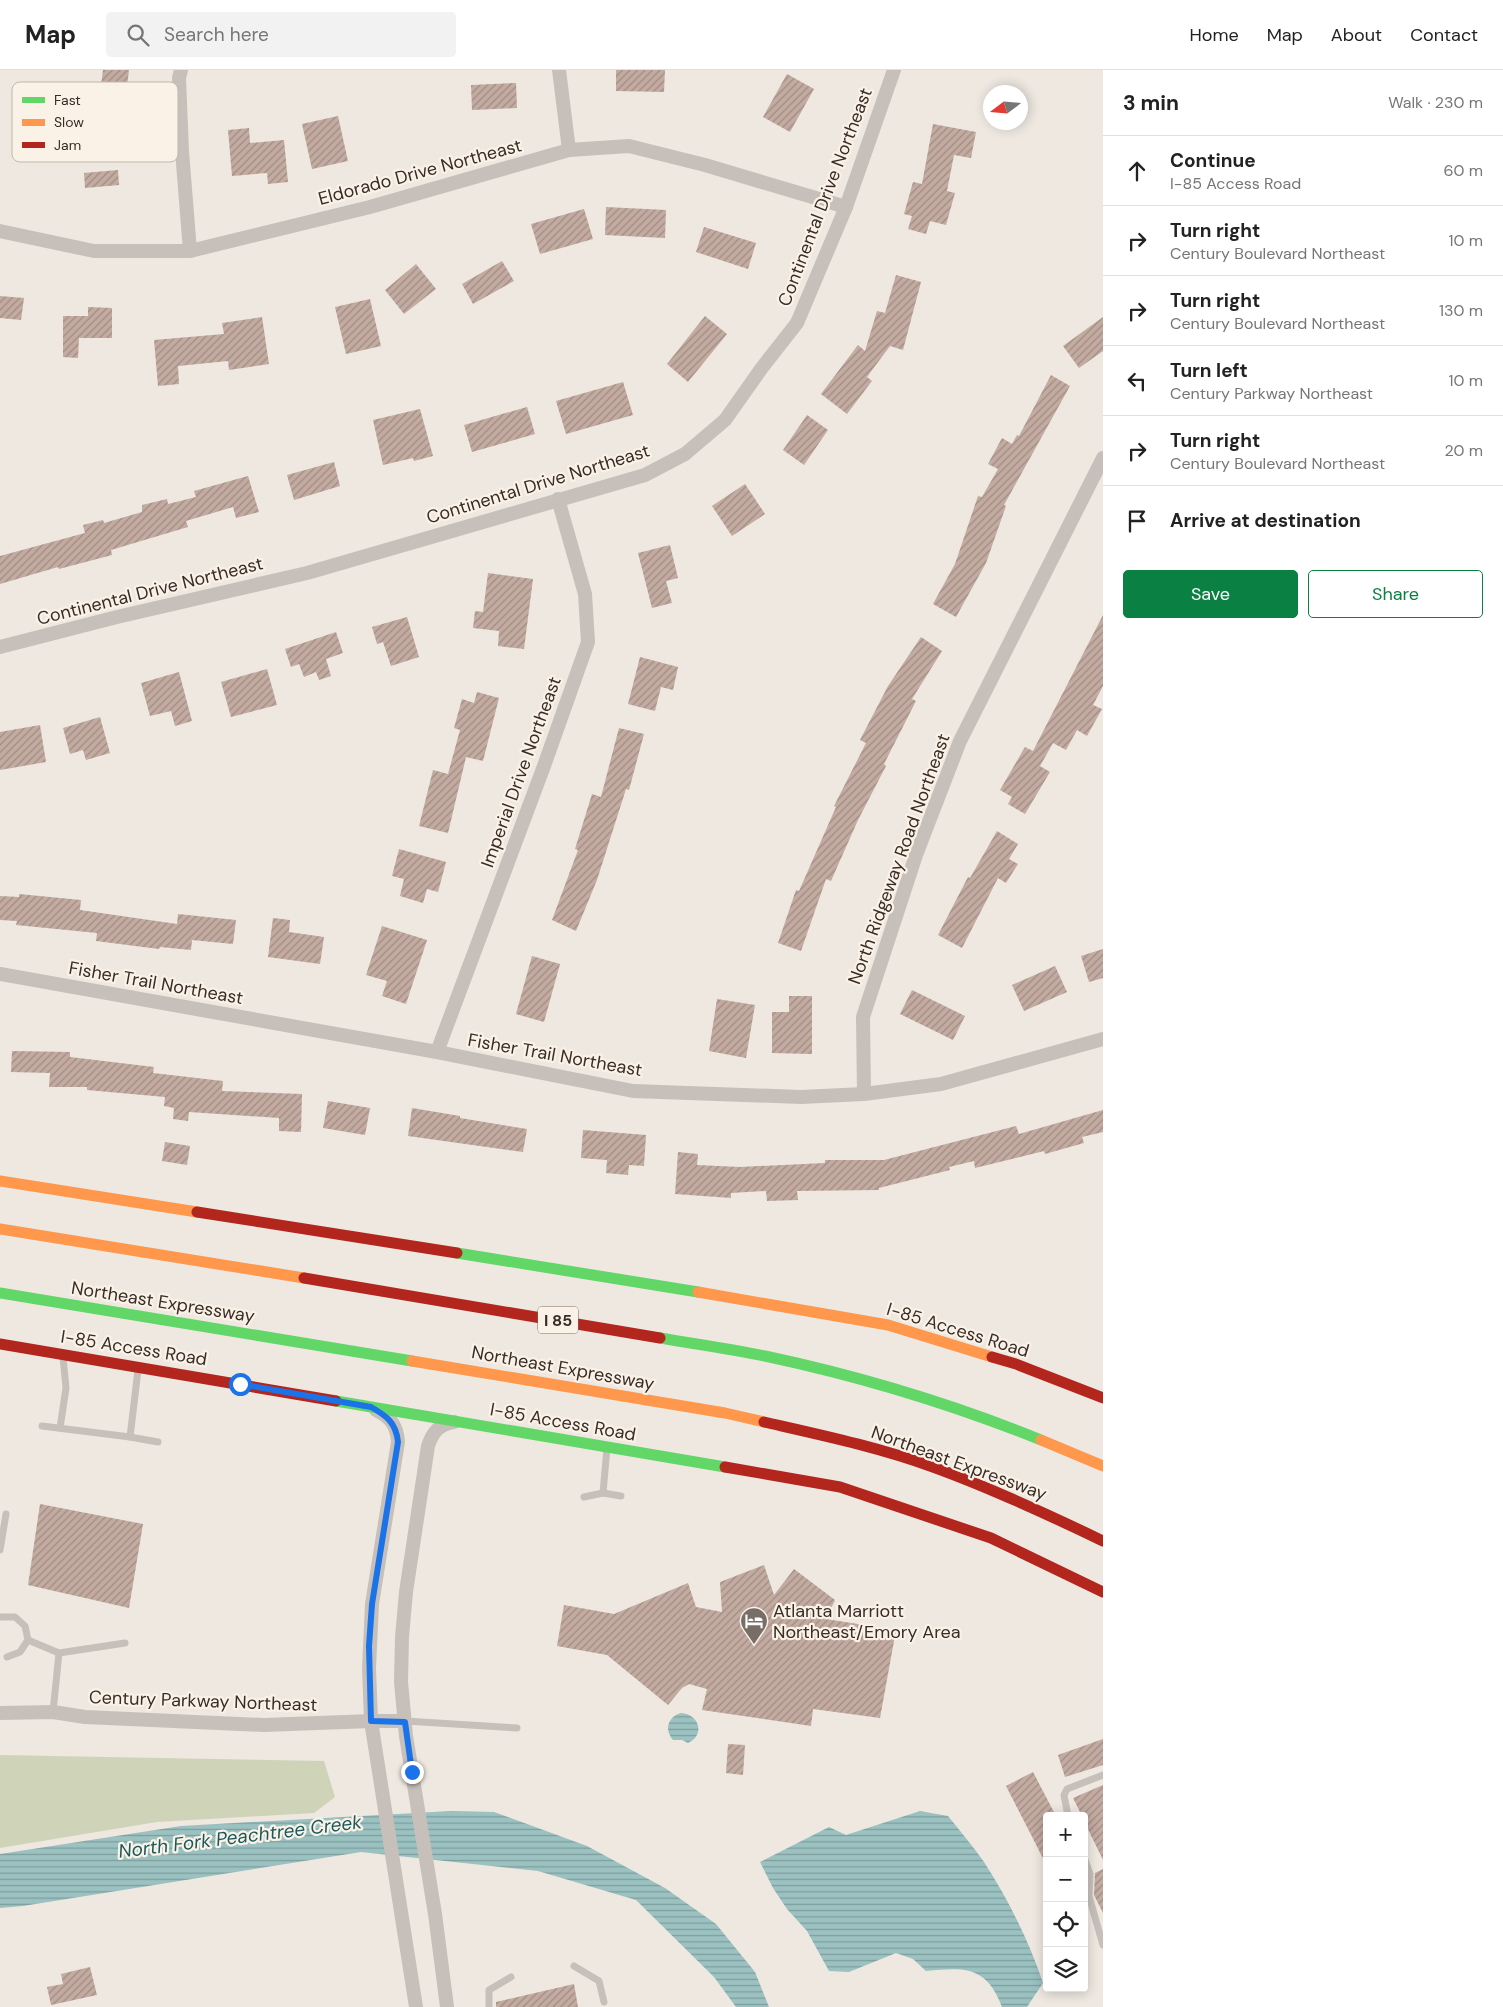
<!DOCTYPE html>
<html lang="en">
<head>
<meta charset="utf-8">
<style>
  body { margin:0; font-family:"DM Sans",sans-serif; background:#f2f2f2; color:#222 }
  .controls { position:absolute; right:15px; bottom:15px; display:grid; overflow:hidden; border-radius:5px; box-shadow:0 2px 12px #0003 }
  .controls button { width:45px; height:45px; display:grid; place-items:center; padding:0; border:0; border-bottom:1px solid #e0e0e0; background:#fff; color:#222; font:25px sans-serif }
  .compass { position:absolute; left:983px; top:15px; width:45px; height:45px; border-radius:50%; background:#fff; box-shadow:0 2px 12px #0003; rotate:254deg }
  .stop { position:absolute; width:15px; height:15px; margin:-11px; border:4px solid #1a73e8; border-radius:50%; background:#fff }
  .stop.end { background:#1a73e8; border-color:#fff; box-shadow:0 1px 5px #0008 }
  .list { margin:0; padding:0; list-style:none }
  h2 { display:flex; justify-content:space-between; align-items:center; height:65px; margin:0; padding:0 20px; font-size:21px }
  h2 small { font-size:16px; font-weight:400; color:#767676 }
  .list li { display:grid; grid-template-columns:32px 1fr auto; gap:15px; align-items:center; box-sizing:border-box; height:70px; padding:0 20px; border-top:1px solid #e0e0e0 }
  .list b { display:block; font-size:19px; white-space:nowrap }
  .list p { margin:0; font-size:16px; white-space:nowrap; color:#767676 }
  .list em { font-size:16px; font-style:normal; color:#767676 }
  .actions { display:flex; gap:10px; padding:15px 20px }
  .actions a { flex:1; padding:11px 0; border:1px solid #0b8043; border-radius:5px; text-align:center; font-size:18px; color:#0b8043 }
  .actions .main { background:#0b8043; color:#fff }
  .icon { flex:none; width:28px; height:28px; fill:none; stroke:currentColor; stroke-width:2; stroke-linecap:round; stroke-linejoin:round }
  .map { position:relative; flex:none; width:1103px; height:1937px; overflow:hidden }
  header { display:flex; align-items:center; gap:30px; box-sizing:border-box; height:70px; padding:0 25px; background:#fff; border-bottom:1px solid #e0e0e0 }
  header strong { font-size:24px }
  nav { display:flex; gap:28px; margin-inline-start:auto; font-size:18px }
  .search { width:350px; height:45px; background:#f2f2f2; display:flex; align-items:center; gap:12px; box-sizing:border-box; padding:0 18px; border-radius:5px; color:#767676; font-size:19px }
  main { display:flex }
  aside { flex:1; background:#fff }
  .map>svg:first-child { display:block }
  .green { fill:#cfd4b9 }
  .water { fill:url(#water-rules) }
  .building { fill:url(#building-hatch) }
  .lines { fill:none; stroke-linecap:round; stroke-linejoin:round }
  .lane { stroke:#c7c0ba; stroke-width:7 }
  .street { stroke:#c7c0ba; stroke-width:14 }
  .fast { stroke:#63d668; stroke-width:11 }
  .slow { stroke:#ff974d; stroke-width:11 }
  .jam { stroke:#b3261e; stroke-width:11 }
  .route { stroke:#1a73e8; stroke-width:6 }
  .labels { text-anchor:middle; stroke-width:4.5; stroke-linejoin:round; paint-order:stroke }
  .shield { fill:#fbf2e7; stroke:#726861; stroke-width:1 }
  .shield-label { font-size:16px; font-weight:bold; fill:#382d27 }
  .street-label { font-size:18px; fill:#382d27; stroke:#fbf2e7 }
  .poi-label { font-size:18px; fill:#382d27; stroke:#fbf2e7; text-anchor:start }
  .water-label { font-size:19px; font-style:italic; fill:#19585d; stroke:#fbf2e7 }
  .key { fill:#fbf2e7; stroke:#c0b7ad; stroke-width:1 }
  .key-label { font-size:14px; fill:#382d27 }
</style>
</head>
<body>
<header>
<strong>Map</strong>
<div class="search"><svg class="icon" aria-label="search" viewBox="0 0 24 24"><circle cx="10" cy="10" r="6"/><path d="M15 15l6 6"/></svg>Search here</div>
<nav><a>Home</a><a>Map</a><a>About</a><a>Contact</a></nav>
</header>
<main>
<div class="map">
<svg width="1103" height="1937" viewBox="0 0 1103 1937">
  <defs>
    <pattern id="water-rules" width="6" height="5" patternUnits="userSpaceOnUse" patternTransform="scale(1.25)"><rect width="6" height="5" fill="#9bc1c1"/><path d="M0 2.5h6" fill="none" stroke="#7f9d9d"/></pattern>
    <pattern id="building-hatch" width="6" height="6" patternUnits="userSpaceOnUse" patternTransform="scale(1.25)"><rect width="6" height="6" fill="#c3aba1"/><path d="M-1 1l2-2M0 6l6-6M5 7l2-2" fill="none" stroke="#9f8c83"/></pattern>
  </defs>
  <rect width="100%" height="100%" fill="#eee8e1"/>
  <!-- green -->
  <polygon class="green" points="0,1685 324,1691 335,1727 314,1743 157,1752 0,1778"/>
  <!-- water -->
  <g class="water">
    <path d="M681 1643C699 1644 706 1665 688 1673L682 1670H673C664 1659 668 1647 681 1643Z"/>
    <polygon points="451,1741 494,1742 587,1776 665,1818 716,1854 755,1902 769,1937 736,1937 714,1907 636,1830 538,1801 361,1782 23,1836 0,1838 0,1784 181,1756"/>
    <path d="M920 1741 948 1746C960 1761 973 1776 984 1792 1008 1829 1029 1871 1043 1913L1027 1937H1002C987 1896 965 1897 926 1901L913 1889 896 1883 849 1902 829 1901 807 1861 787 1839 773 1818 760 1792 829 1757 846 1765Z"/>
  </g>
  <!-- building -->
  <g class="building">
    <polygon points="103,0 129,0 124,43 98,39"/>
    <polygon points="616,0 665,0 664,22 616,21"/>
    <polygon points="787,4 814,19 790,62 763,47"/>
    <polygon points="516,13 517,38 472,40 471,15"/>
    <polygon points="338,46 348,91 312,99 302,54"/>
    <polygon points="933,54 976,62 971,88 954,85 947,121 955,123 946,155 930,151 926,164 908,159 912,146 904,144 913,112 922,114"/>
    <polygon points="249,58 250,73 284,70 288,112 268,114 267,103 232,106 228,60"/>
    <polygon points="118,100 119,115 85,118 84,103"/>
    <polygon points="606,137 666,140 665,168 605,165"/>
    <polygon points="584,139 593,169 540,184 531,154"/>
    <polygon points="704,157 756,173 748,199 696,182"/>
    <polygon points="502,191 514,211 473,234 462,214"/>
    <polygon points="416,194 436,219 404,244 385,220"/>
    <polygon points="896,205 921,212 903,280 890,276 867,307 872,311 847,344 821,324 858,275 865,281 877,241 885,243"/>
    <polygon points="0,226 24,228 21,250 0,248"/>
    <polygon points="370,229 381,276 346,284 335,237"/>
    <polygon points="88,237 112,238 112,268 79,268 78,288 63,287 63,246 88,246"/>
    <polygon points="705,246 727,264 688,312 667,294"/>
    <polygon points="262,247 269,294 229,300 228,291 178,296 179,314 158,316 154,270 224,264 222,253"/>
    <polygon points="1103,247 1103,281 1079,298 1063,276"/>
    <polygon points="1051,305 1070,316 1004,435 1006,436 986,493 956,547 933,534 955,494 978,426 982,427 998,399 988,394 1002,368 1012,374 1017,365 1019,366"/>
    <polygon points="623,312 633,345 566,364 556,331"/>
    <polygon points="527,337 535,364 472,382 464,355"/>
    <polygon points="420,339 433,386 414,391 413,388 383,395 373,350"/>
    <polygon points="807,345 828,360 804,395 783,380"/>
    <polygon points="334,392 340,416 294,430 287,405"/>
    <polygon points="248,406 259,442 236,448 233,437 186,451 188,457 111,480 112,485 59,499 58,497 0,514 0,486 85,463 83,455 103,450 104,453 142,442 142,435 167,429 168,434 196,427 194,421"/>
    <polygon points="745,414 765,444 732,466 712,436"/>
    <polygon points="670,475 678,508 666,511 672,533 652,538 638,483"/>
    <polygon points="488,503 533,509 524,579 498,576 499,561 473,558 475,541 483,542"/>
    <polygon points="1103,545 1103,616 1093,635 1102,639 1087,666 1077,660 1066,680 1053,673 1040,696 1050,702 1025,744 1008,734 1012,727 1000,720 1025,677 1033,681"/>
    <polygon points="407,547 419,587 391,596 383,572 377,574 372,557"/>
    <polygon points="336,562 343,583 326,589 331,606 319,610 316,602 304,607 299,594 291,597 285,579"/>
    <polygon points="921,567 942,581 912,629 916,631 884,694 886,696 858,750 831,811 826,809 801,881 778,873 796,820 799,821 836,737 834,736 866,673 860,670 888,616"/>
    <polygon points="640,587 678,597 673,620 661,617 655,641 628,634"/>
    <polygon points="267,599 277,635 231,647 221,612"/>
    <polygon points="179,602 192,651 175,656 171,641 150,646 141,613"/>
    <polygon points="477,622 499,628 483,691 466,687 448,763 419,756 433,700 448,704 460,660 454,658 462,629 474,633"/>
    <polygon points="100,647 110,683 86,690 83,680 70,684 63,658"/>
    <polygon points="40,655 46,692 0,700 0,662"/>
    <polygon points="619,658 644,664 629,720 626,719 597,810 576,861 552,850 578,780 575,779 592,724 601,727"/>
    <polygon points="997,761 1018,774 1009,789 1018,794 1006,813 998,808 962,878 938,865 968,807 970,808"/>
    <polygon points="399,779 446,792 438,822 427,819 423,833 400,826 404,809 392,806"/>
    <polygon points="19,824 81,830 80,840 177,854 178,844 236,850 233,874 192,870 191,880 160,877 159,879 96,871 97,863 16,855 17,851 0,850 0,826 19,827"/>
    <polygon points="273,848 290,850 289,862 324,867 320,894 268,887"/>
    <polygon points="382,856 427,870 406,934 382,926 387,911 366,905"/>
    <polygon points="1103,879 1103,908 1089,912 1081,886"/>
    <polygon points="532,886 560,894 544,952 516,944"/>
    <polygon points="1055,896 1067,922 1024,941 1012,915"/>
    <polygon points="912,920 965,946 953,970 900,944"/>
    <polygon points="789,926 812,926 812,984 772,983 772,942 789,942"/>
    <polygon points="717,929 755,935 746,988 709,981"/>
    <polygon points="12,981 70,982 70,987 154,997 153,1003 223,1011 222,1021 302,1024 301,1062 279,1061 279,1048 189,1042 188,1051 173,1049 174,1038 164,1036 165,1027 87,1020 87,1017 49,1017 50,1003 11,1002"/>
    <polygon points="328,1031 370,1038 365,1065 323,1058"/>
    <polygon points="412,1038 460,1046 460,1048 527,1059 523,1082 408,1066"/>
    <polygon points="1103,1040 1103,1062 1082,1067 1084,1073 1045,1084 1044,1081 975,1098 974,1091 949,1097 950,1100 879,1118 879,1120 797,1121 798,1130 767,1131 766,1121 731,1123 731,1128 675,1124 678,1082 698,1084 697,1095 740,1097 825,1093 825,1090 884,1090 1016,1056 1019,1064"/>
    <polygon points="583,1060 646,1065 644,1096 629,1095 628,1105 606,1103 607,1090 581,1088"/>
    <polygon points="165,1072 190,1076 187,1095 162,1091"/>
    <polygon points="40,1434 143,1454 129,1538 28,1515"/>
    <polygon points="764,1495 774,1525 794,1499 835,1530 826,1549 896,1560 880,1648 813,1639 811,1656 702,1640 707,1619 689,1614 682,1618 668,1635 607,1585 557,1576 564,1535 614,1544 688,1513 696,1537 722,1542 720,1512"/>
    <polygon points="1103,1669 1103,1695 1065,1707 1058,1685"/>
    <polygon points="728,1674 745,1675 743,1705 726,1703"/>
    <polygon points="1033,1702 1056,1746 1047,1746 1047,1796 1006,1716"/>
    <polygon points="1103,1715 1103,1790 1084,1751 1084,1746 1082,1746 1073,1728"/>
    <polygon points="1103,1799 1103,1843 1094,1825 1095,1803"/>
    <polygon points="90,1897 97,1925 51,1935 47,1917 63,1914 61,1904"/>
    <polygon points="574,1914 578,1937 496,1937 496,1932"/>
  </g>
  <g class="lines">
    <!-- lane -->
    <g class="lane">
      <polyline points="42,1356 130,1367 158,1372"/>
      <polyline points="60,1358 66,1318 63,1287"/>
      <polyline points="130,1367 138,1300"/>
      <polyline points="603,1423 607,1378"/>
      <polyline points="584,1427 603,1423 621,1426"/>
      <polyline points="0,1480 6,1444"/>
      <polyline points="0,1547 15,1547 25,1556 28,1570 20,1582 7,1587"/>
      <polyline points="28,1570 59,1583 53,1642"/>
      <polyline points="59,1583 125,1573"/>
      <polyline points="405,1651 517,1658"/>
      <polyline points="1068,1746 1064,1725 1067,1719 1103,1705"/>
      <polyline points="1084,1787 1090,1804 1089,1826 1103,1875"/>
      <polyline points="574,1896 599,1911 604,1932"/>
      <polyline points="489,1937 489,1920 511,1907"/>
    </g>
    <!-- street -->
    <g class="street">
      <polyline points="181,0 179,8 182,81 190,181"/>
      <polyline points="559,0 569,80"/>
      <polyline points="0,161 94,181 190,181 370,137 569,80 629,76 705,95 846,137"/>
      <polyline points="0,577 117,547 307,503 645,405 685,384 725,350 761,299 797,253 846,137 894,0"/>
      <polyline points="0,904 437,982 633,1021 801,1027 864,1024 941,1014 1103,969"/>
      <polyline points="437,982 544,696 588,572 585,524 558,429"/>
      <polyline points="864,1024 863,947 916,785 960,671 1103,388"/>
      <path d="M376 1340C390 1347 397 1355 398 1372L372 1534 369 1598 371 1651 416 1937"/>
      <polyline points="0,1643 53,1642 85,1647 264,1655 371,1651 405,1651"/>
      <path d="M447 1937 435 1844 406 1666 401 1612 402 1567 406 1522 428 1376C433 1361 439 1355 454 1352"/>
    </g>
    <!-- fast -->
    <g class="fast">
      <polyline points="457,1183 698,1222"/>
      <polyline points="0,1223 412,1291"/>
      <path d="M660 1268C695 1274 730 1279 765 1286 859 1306 952 1334 1041 1370"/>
      <polyline points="336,1331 725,1397"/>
    </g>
    <!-- slow -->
    <g class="slow">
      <polyline points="0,1111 197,1142"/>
      <polyline points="0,1159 304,1208"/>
      <polyline points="698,1222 888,1255 992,1287"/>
      <polyline points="412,1291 725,1343 764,1352"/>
      <polyline points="1041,1370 1103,1396"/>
    </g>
    <!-- jam -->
    <g class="jam">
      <polyline points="197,1142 457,1183"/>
      <polyline points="304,1208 660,1268"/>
      <polyline points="0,1274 336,1331"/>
      <polyline points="992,1287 1016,1294 1103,1328"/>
      <path d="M764 1352C821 1365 878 1377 933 1397 991 1418 1047 1444 1103 1471"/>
      <polyline points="725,1397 840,1417 991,1468 1103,1522"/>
    </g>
  </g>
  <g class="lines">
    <!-- route -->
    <path class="route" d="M240 1314 371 1337C387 1346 396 1353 398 1372L372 1534 369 1576 371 1651 405 1652 412 1702"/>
  </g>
  <!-- icons -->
  <defs>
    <g id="hotel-pin" transform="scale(1.4375)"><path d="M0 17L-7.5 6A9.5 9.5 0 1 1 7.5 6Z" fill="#786e68" stroke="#fbf2e7"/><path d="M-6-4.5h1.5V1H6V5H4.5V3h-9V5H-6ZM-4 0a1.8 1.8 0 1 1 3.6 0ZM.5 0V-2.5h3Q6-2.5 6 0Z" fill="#fff"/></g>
  </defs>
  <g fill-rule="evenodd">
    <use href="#hotel-pin" x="754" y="1551"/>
  </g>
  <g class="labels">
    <!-- shield labels -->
    <rect class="shield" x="538" y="1236.5" width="40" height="27" rx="4"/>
    <g class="shield-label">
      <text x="558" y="1256">I 85</text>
    </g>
    <!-- street labels -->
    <g class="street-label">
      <text transform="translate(420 102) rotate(-15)" y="6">Eldorado Drive Northeast</text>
      <text transform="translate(825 127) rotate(-69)" y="6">Continental Drive Northeast</text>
      <text transform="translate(538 414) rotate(-17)" y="6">Continental Drive Northeast</text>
      <text transform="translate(150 521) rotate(-14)" y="6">Continental Drive Northeast</text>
      <text transform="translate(521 702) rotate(-70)" y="6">Imperial Drive Northeast</text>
      <text transform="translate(899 789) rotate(-70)" y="6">North Ridgeway Road Northeast</text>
      <text transform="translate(156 913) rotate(10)" y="6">Fisher Trail Northeast</text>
      <text transform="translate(555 985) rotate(10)" y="6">Fisher Trail Northeast</text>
      <text transform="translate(163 1232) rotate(9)" y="6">Northeast Expressway</text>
      <text transform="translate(958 1260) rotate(17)" y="6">I-85 Access Road</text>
      <text transform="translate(134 1278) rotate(9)" y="6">I-85 Access Road</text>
      <text transform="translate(563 1298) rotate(10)" y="6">Northeast Expressway</text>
      <text transform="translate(563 1352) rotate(10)" y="6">I-85 Access Road</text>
      <text transform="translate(959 1393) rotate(20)" y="6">Northeast Expressway</text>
      <text transform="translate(203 1631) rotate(2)" y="6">Century Parkway Northeast</text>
    </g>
    <!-- poi labels -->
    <g class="poi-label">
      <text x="773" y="1547">Atlanta Marriott<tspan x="773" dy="21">Northeast/Emory Area</tspan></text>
    </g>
    <!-- water labels -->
    <g class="water-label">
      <text transform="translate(240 1766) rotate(-7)" y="7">North Fork Peachtree Creek</text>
    </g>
  </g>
  <!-- legend -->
  <rect x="12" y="12" width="166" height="80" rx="8" class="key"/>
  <rect x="22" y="27" width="23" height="6" fill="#63d668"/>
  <rect x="22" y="49" width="23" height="7" fill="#ff974d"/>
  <rect x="22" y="72" width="23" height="6" fill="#b3261e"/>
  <g class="key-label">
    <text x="54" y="35">Fast</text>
    <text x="54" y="57">Slow</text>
    <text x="54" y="80">Jam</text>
  </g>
</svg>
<div class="controls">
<button>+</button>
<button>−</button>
<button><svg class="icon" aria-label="locate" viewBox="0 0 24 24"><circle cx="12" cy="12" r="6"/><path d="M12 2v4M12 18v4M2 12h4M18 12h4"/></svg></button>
<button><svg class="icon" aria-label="layers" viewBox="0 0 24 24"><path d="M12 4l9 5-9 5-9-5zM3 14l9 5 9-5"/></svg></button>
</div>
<svg class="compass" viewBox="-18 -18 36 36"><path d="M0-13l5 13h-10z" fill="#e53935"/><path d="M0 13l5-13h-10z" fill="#767676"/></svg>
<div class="stop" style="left:240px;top:1314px"></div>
<div class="stop end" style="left:412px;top:1702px"></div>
</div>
<aside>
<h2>3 min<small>Walk · 230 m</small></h2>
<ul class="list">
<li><svg class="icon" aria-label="ahead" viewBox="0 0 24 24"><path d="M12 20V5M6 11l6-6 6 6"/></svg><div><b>Continue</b><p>I-85 Access Road</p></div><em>60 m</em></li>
<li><svg class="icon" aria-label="right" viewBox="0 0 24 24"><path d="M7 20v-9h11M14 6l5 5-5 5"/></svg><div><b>Turn right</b><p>Century Boulevard Northeast</p></div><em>10 m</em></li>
<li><svg class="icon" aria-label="right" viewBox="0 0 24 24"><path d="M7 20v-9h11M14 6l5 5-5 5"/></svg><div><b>Turn right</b><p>Century Boulevard Northeast</p></div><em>130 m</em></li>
<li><svg class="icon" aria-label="left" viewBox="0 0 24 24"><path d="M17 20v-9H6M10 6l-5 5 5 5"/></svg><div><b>Turn left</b><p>Century Parkway Northeast</p></div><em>10 m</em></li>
<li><svg class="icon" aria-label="right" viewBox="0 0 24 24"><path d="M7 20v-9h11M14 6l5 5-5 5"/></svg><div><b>Turn right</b><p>Century Boulevard Northeast</p></div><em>20 m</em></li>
<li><svg class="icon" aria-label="arrive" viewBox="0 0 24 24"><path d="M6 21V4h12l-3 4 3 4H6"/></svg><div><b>Arrive at destination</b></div></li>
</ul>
<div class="actions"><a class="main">Save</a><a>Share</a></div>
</aside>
</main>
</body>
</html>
